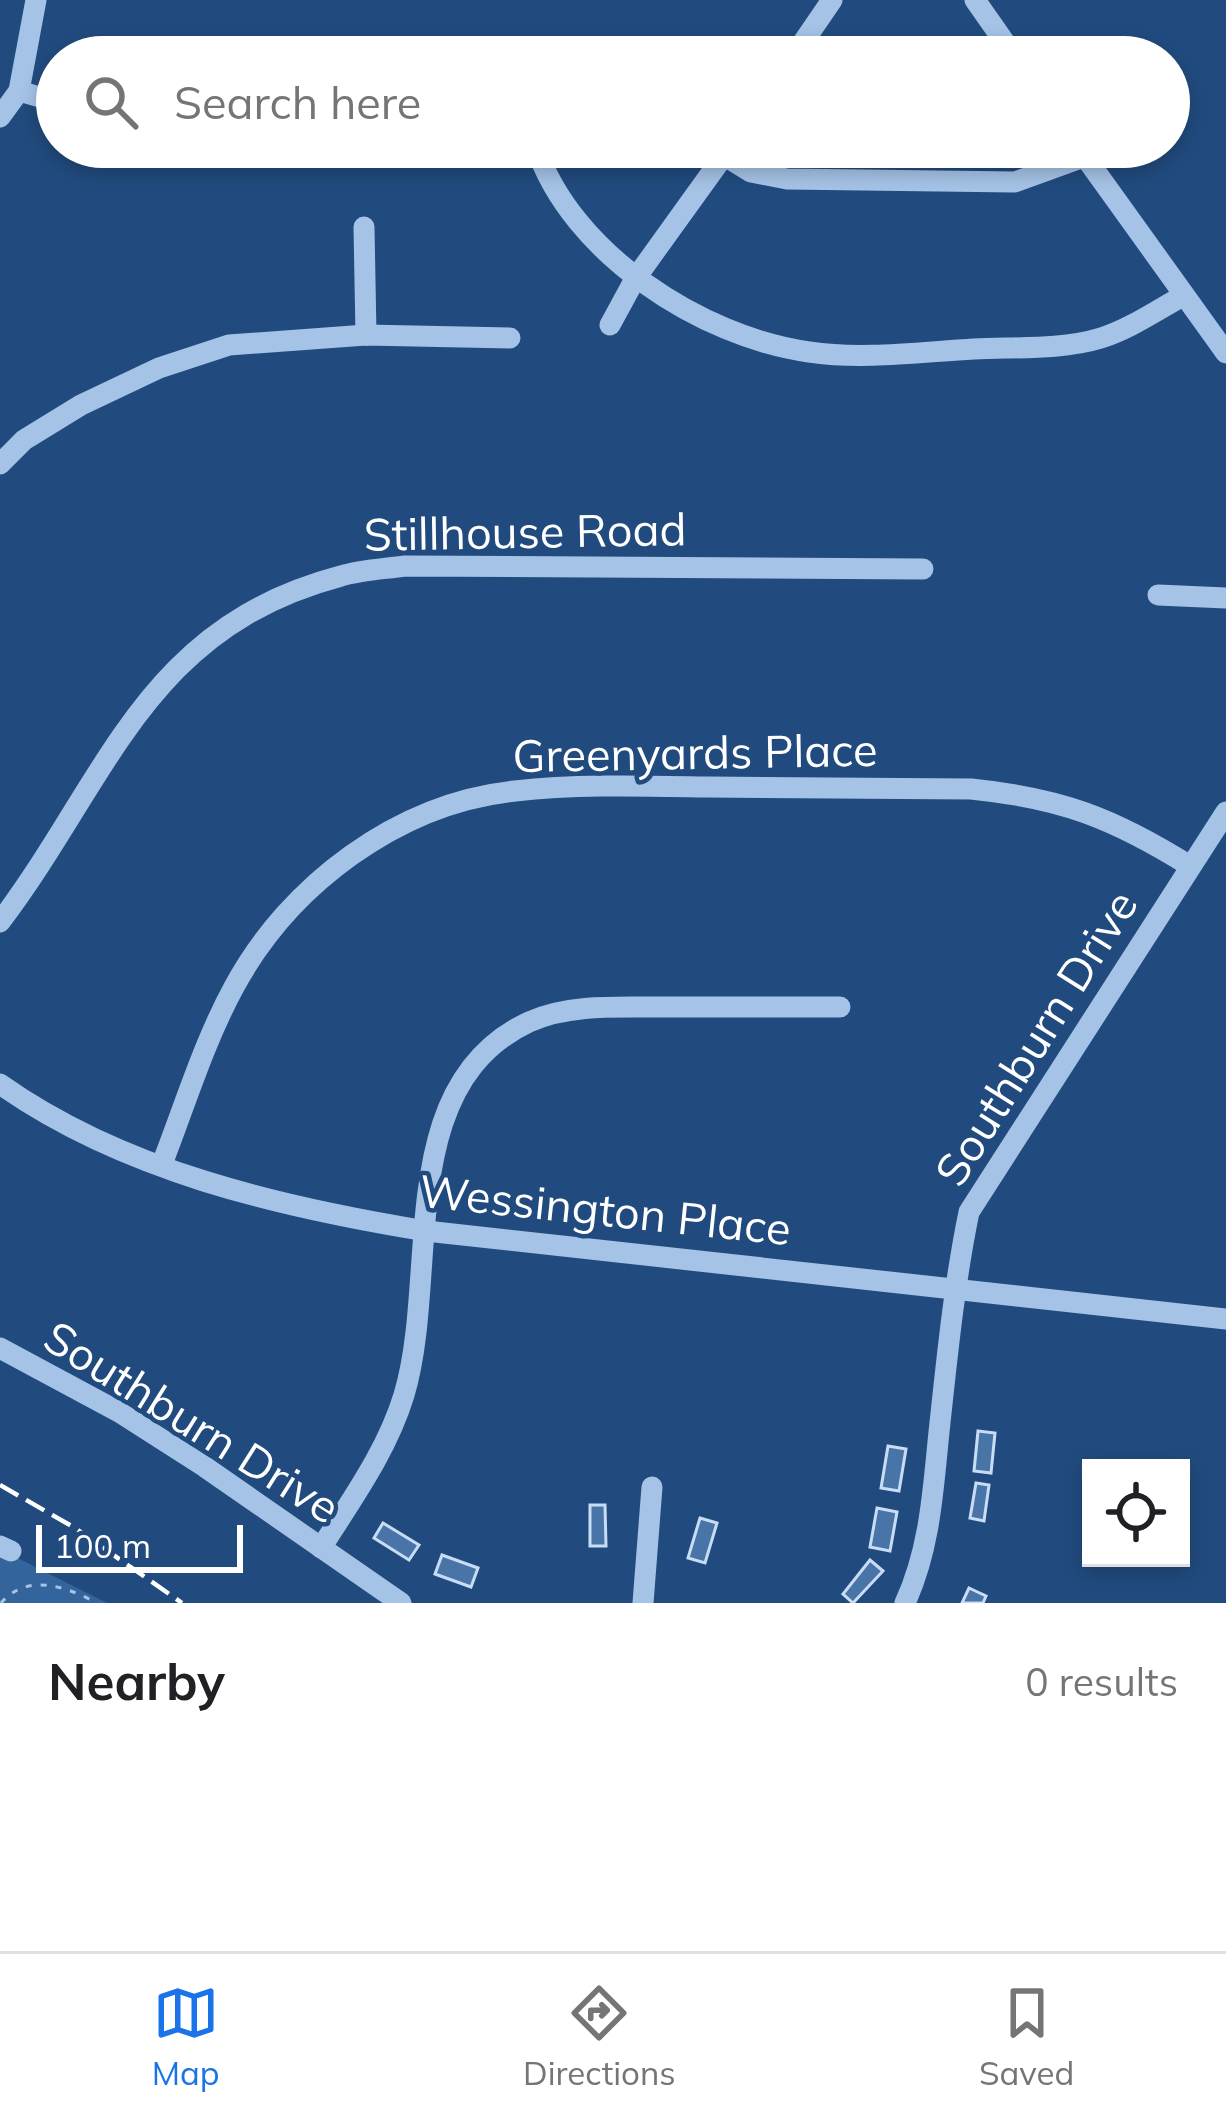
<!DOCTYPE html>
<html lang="en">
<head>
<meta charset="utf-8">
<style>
  body { margin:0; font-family:Mulish,sans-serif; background:#f6f6f6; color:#202124 }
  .controls { position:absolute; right:36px; bottom:36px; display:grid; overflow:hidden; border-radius:0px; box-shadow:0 6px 18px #0003 }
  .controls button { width:108px; height:108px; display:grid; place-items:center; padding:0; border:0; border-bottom:3px solid #e0e0e0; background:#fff; color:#202124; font:60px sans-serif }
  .scale { position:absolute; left:36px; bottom:30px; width:207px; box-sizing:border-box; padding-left:12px; border:6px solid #fff; border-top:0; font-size:33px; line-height:42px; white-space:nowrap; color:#fff; -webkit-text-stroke:9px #214b7e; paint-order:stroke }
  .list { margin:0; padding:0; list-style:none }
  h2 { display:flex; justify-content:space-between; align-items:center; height:156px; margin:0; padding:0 48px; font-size:51px }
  h2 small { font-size:39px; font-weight:400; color:#757577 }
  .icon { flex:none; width:66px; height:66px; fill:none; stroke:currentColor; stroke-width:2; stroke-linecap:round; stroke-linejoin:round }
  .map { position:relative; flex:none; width:1226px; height:1603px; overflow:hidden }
  .search { position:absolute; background:#fff; box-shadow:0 6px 18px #0003; left:36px; right:36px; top:36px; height:132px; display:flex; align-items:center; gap:30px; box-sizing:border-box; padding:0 42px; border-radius:66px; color:#757577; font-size:45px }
  .sheet { height:348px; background:#fff }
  nav { display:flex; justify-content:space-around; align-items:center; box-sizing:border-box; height:168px; border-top:3px solid #e0e0e0; background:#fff; font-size:33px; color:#757577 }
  nav a { display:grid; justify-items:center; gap:6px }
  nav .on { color:#1a73e8 }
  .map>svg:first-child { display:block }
  .green { fill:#34649c }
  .building { fill:#4974a7; stroke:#c8ddf5; stroke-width:3 }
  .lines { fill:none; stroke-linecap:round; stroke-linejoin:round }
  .path { stroke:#a5c3e7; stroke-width:3; stroke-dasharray:6 9; stroke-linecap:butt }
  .minor { stroke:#a5c3e7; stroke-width:21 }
  .rail { stroke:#fff; stroke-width:4.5; stroke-dasharray:21 9; stroke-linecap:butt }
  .labels { text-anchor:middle; stroke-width:9; stroke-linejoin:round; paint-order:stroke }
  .street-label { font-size:45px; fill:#fff; stroke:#214b7e }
</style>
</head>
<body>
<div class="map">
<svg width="1226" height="1603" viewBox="0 0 1226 1603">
  <rect width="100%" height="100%" fill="#214b7e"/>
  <!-- green -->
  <polygon class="green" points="0,1549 107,1603 0,1603"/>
  <!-- building -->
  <g class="building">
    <polygon points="978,1431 995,1433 991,1473 974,1471"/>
    <polygon points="888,1446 906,1449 899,1491 881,1488"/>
    <polygon points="976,1483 989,1485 984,1521 970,1518"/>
    <polygon points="590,1505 605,1505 606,1546 590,1546"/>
    <polygon points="877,1508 897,1512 890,1551 870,1547"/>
    <polygon points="700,1518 717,1523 705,1563 688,1558"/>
    <polygon points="383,1523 419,1545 409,1560 374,1538"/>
    <polygon points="442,1555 478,1568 471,1587 435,1574"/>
    <polygon points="870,1560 883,1571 853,1603 843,1594"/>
    <polygon points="969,1588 986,1596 983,1603 962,1603"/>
  </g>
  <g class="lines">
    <!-- path -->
    <path class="path" d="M1 1603C28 1572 67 1587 97 1603"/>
    <!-- minor -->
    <g class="minor">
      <polyline points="975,0 1015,57"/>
      <polyline points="793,57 832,0"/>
      <polyline points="19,91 57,102"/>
      <polyline points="0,117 19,91 36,0"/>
      <path d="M536 147C571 253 701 337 809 352 863 360 920 352 974 349 1015 347 1062 350 1101 338 1130 329 1157 310 1183 296"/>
      <polyline points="1078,147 1226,353"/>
      <polyline points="725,156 751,172 787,179 1015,182 1084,157"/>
      <polyline points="364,227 366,335"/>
      <polyline points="610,325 635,279 730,147"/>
      <polyline points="0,464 24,440 81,405 159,368 229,345 366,335 510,338"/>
      <polyline points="1158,595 1226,598"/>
      <path d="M0 922C109 778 144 628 341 576 361 570 384 569 405 566L923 569"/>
      <path d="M0 1084C123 1171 280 1207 426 1231L1226 1319"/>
      <path d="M162 1164C185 1105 204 1042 234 987 289 885 398 803 515 791 579 784 643 786 707 787 795 788 883 789 971 789 1061 798 1113 818 1190 866"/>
      <polyline points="0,1348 119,1412 205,1467 401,1603"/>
      <polyline points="0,1546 11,1551"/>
      <path d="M321 1548C352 1499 387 1451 404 1395 440 1275 392 1086 529 1022 572 1002 629 1008 675 1007 730 1007 785 1007 840 1007"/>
      <polyline points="643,1603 652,1487"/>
      <path d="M905 1603C930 1549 933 1491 939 1432 947 1358 954 1285 969 1212L1226 812"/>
    </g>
    <!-- rail -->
    <polyline class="rail" points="0,1485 75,1528 182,1603"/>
  </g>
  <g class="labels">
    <!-- street labels -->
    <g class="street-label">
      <text transform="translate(525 532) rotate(-1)" y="16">Stillhouse Road</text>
      <text transform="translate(695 753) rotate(-1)" y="16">Greenyards Place</text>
      <text transform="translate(1036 1038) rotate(-58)" y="16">Southburn Drive</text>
      <text transform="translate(605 1210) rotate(6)" y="16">Wessington Place</text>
      <text transform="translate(192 1422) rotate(32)" y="16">Southburn Drive</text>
    </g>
  </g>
</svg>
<div class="controls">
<button><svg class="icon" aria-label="locate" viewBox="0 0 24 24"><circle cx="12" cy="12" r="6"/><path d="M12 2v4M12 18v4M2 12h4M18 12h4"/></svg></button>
</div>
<div class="scale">100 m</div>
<div class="search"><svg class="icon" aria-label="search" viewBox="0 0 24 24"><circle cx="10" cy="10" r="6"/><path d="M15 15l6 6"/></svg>Search here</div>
</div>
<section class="sheet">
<h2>Nearby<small>0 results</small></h2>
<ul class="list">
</ul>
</section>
<nav>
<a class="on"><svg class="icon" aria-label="map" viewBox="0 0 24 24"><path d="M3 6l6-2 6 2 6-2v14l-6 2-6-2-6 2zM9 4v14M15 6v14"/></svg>Map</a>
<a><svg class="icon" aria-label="directions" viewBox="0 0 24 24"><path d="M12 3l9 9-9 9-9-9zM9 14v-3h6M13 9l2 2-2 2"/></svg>Directions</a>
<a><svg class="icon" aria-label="saved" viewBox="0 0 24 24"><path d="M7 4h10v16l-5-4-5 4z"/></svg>Saved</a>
</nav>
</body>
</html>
